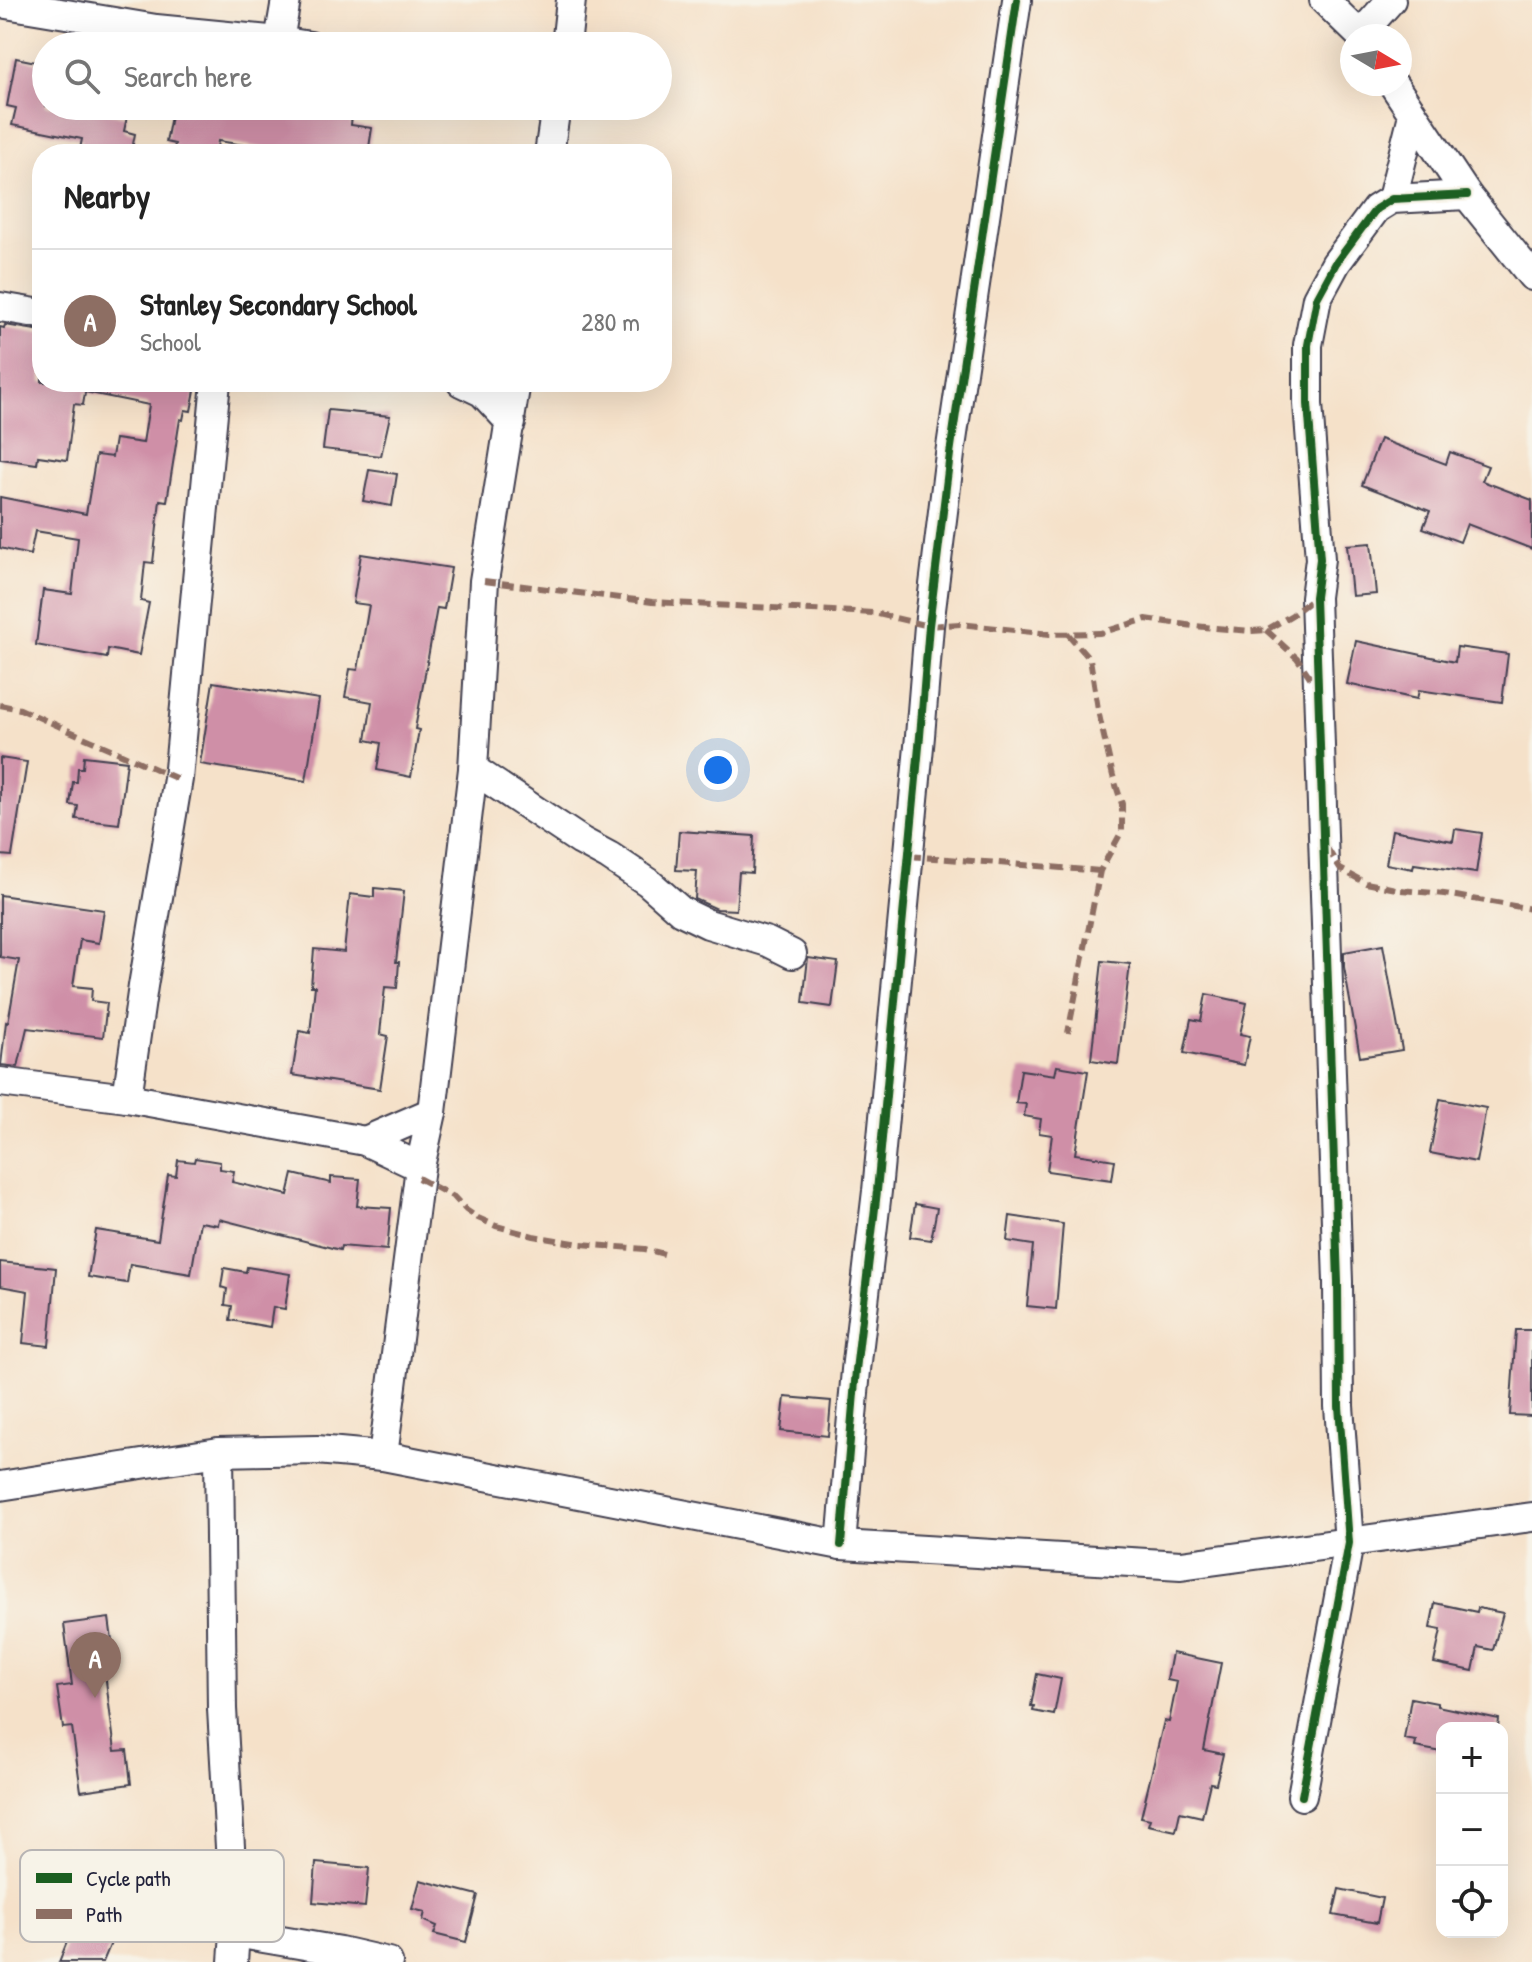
<!DOCTYPE html>
<html lang="en">
<head>
<meta charset="utf-8">
<style>
  body { margin:0; font-family:"Patrick Hand",sans-serif; background:#f2f2f2; color:#222 }
  .controls { position:absolute; right:24px; bottom:24px; display:grid; overflow:hidden; border-radius:16px; box-shadow:0 8px 32px #0002 }
  .controls button { width:72px; height:72px; display:grid; place-items:center; padding:0; border:0; border-bottom:2px solid #e0e0e0; background:#fff; color:#222; font:40px sans-serif }
  .compass { position:absolute; left:1340px; top:24px; width:72px; height:72px; border-radius:50%; background:#fff; box-shadow:0 8px 32px #0002; rotate:100deg }
  .you { position:absolute; left:718px; top:770px; width:28px; height:28px; margin:-20px; border:6px solid #fff; border-radius:50%; background:#1a73e8; box-shadow:0 0 0 12px #1a73e833 }
  .badge { display:grid; place-items:center; width:52px; height:52px; border-radius:50%; background:#ea580c; color:#fff; font-size:26px; font-weight:700 }
  .pin { position:absolute; translate:-50% -66px; filter:drop-shadow(0 2px 4px #0008) }
  .pin::after { content:''; position:absolute; top:42px; width:28px; height:24px; background:inherit; clip-path:polygon(0 0,100% 0,50% 100%) }
  .list { margin:0; padding:0; list-style:none }
  h2 { display:flex; justify-content:space-between; align-items:center; height:104px; margin:0; padding:0 32px; font-size:34px }
  h2 small { font-size:26px; font-weight:400; color:#767676 }
  .list li { display:grid; grid-template-columns:52px 1fr auto; gap:24px; align-items:center; box-sizing:border-box; height:144px; padding:0 32px; border-top:2px solid #e0e0e0 }
  .list b { display:block; font-size:30px; white-space:nowrap }
  .list p { margin:0; font-size:26px; white-space:nowrap; color:#767676 }
  .list em { font-size:26px; font-style:normal; color:#767676 }
  .icon { flex:none; width:44px; height:44px; fill:none; stroke:currentColor; stroke-width:2; stroke-linecap:round; stroke-linejoin:round }
  .map { position:relative; flex:none; width:1532px; height:1962px; overflow:hidden }
  .search { position:absolute; background:#fff; box-shadow:0 8px 32px #0002; left:32px; top:32px; width:640px; height:88px; display:flex; align-items:center; gap:20px; box-sizing:border-box; padding:0 28px; border-radius:44px; color:#767676; font-size:30px }
  .panel { position:absolute; background:#fff; box-shadow:0 8px 32px #0002; left:32px; top:144px; width:640px; height:248px; border-radius:32px }
  .map>svg:first-child { display:block }
  .building { fill:#cf8fa7 }
  .lines { fill:none; stroke-linecap:round; stroke-linejoin:round }
  .street-casing { stroke:#423f50; stroke-width:32 }
  .street { stroke:#fff; stroke-width:28 }
  .quiet { stroke:#8d6e63; stroke-width:6; stroke-dasharray:12 6; stroke-linecap:butt }
  .cycleway-casing { stroke:#f7f3e8; stroke-width:13 }
  .cycleway { stroke:#1b5e20; stroke-width:8 }
  .key { fill:#f7f3e8; stroke:#b7b4b4; stroke-width:2 }
  .key-label { font-size:22px; fill:#22223b }
</style>
</head>
<body>
<div class="map">
<svg width="1532" height="1962" viewBox="0 0 1532 1962">
  <rect width="100%" height="100%" fill="#f7f3e8"/>
  <filter id="ink" filterUnits="userSpaceOnUse"><feTurbulence type="fractalNoise" baseFrequency=".0125" numOctaves="2"/><feDisplacementMap in="SourceGraphic" scale="16" xChannelSelector="R" yChannelSelector="G"/><feConvolveMatrix kernelMatrix="1 2 1 2 8 2 1 2 1" color-interpolation-filters="sRGB"/></filter>
  <filter id="wash" filterUnits="userSpaceOnUse"><feTurbulence type="fractalNoise" baseFrequency=".006" numOctaves="4" result="noise"/><feDisplacementMap in="SourceGraphic" scale="32" xChannelSelector="R" yChannelSelector="G"/><feGaussianBlur stdDeviation="1.8" result="paint"/><feColorMatrix in="noise" values="0 0 0 0 0 0 0 0 0 0 0 0 0 0 0 0 0 1.4 0 .05"/><feComposite in="paint" operator="in"/></filter>
  <g filter="url(#wash)">
    <rect width="100%" height="100%" fill="#f5e1c9"/>
    <g id="blocks">
      <!-- building -->
      <g class="building">
        <polygon points="16,58 46,64 46,106 76,106 127,117 124,131 135,134 131,154 79,154 82,139 12,125 16,108 7,106"/>
        <polygon points="173,106 292,106 352,115 351,125 372,128 368,154 302,154 218,141 216,154 173,154 175,144 166,142"/>
        <polygon points="5,325 42,331 42,382 177,382 196,385 191,411 185,410 183,420 180,419 167,501 160,500 153,563 145,562 141,601 149,603 139,655 108,649 107,658 36,645 43,590 72,594 78,538 35,531 30,555 0,548 0,497 86,514 96,455 112,457 115,439 143,443 149,405 85,392 86,387 83,405 74,404 67,460 38,456 37,464 0,459 0,327 4,328"/>
        <polygon points="328,410 390,416 381,456 323,449"/>
        <polygon points="1380,439 1446,464 1450,452 1488,466 1482,481 1532,500 1532,549 1467,524 1460,542 1423,528 1430,511 1362,485"/>
        <polygon points="369,470 397,474 392,506 363,501"/>
        <polygon points="1371,543 1376,594 1352,596 1347,545"/>
        <polygon points="361,554 451,568 444,609 437,608 415,729 419,730 411,777 377,770 381,743 366,740 372,702 345,697 350,669 358,670 369,605 353,603"/>
        <polygon points="1356,641 1455,662 1457,647 1508,654 1502,702 1419,690 1417,699 1347,684"/>
        <polygon points="213,682 319,699 306,781 200,764"/>
        <polygon points="84,756 127,761 119,824 76,819 78,806 70,805 73,782 77,782 78,768 83,768"/>
        <polygon points="0,758 27,762 12,856 0,855"/>
        <polygon points="1455,829 1482,833 1476,873 1414,864 1413,869 1386,864 1392,830 1453,841"/>
        <polygon points="679,831 754,836 752,873 739,872 736,910 717,909 695,899 697,871 676,870"/>
        <polygon points="374,888 404,891 396,962 399,962 397,988 385,987 380,1034 388,1036 380,1089 292,1075 299,1031 310,1033 315,986 311,986 314,949 344,952 350,894 374,897"/>
        <polygon points="0,895 104,910 99,943 80,940 73,986 92,988 91,1001 107,1003 103,1037 27,1028 18,1067 1,1065 6,1022 8,1023 19,960 0,957"/>
        <polygon points="1383,945 1402,1050 1360,1057 1344,967 1344,952"/>
        <polygon points="808,958 838,962 832,1007 803,1003"/>
        <polygon points="1102,961 1130,964 1118,1064 1091,1060"/>
        <polygon points="1206,994 1247,1003 1240,1034 1250,1036 1244,1065 1184,1053 1191,1019 1201,1021"/>
        <polygon points="1057,1066 1088,1071 1075,1154 1115,1160 1112,1180 1047,1171 1052,1135 1039,1133 1041,1119 1024,1116 1026,1104 1016,1103 1021,1070 1055,1075"/>
        <polygon points="1440,1099 1486,1108 1476,1162 1430,1153"/>
        <polygon points="195,1158 220,1162 220,1169 234,1171 232,1182 288,1195 293,1174 331,1183 331,1177 360,1179 357,1206 391,1208 387,1250 341,1246 340,1250 219,1219 218,1225 200,1222 191,1274 130,1264 127,1283 88,1277 96,1230 158,1240 168,1175 176,1176 178,1160 194,1162"/>
        <polygon points="915,1204 937,1208 931,1240 910,1237"/>
        <polygon points="1010,1216 1063,1224 1056,1309 1027,1306 1033,1245 1007,1241"/>
        <polygon points="0,1262 56,1268 49,1346 23,1343 28,1291 0,1286"/>
        <polygon points="247,1267 290,1274 285,1309 273,1307 270,1327 230,1320 232,1306 225,1305 227,1289 221,1287 224,1268 246,1272"/>
        <polygon points="1516,1330 1532,1330 1532,1416 1510,1415"/>
        <polygon points="785,1397 831,1401 828,1436 781,1431"/>
        <polygon points="1435,1603 1477,1612 1478,1608 1503,1613 1493,1650 1478,1647 1473,1671 1434,1663 1441,1630 1430,1628"/>
        <polygon points="109,1618 113,1648 102,1650 115,1751 127,1750 131,1784 81,1791 72,1727 63,1728 57,1687 72,1685 64,1624"/>
        <polygon points="1172,1653 1221,1663 1204,1750 1223,1754 1216,1784 1210,1783 1202,1817 1180,1812 1176,1831 1148,1825 1150,1819 1141,1817 1164,1721 1169,1722 1177,1682 1167,1680"/>
        <polygon points="1037,1674 1061,1679 1054,1715 1033,1711 1034,1706 1031,1706"/>
        <polygon points="1411,1698 1437,1703 1437,1706 1499,1719 1498,1728 1442,1728 1442,1752 1415,1747 1416,1741 1404,1739"/>
        <polygon points="316,1863 369,1868 365,1907 313,1902"/>
        <polygon points="99,1864 137,1881 103,1962 59,1962 73,1927 66,1924 77,1897 84,1900"/>
        <polygon points="420,1880 478,1895 466,1942 434,1934 437,1926 423,1920 425,1912 412,1909"/>
        <polygon points="1339,1889 1382,1898 1377,1923 1333,1915"/>
      </g>
    </g>
  </g>
  <g filter="url(#ink)">
    <use href="#blocks" fill-opacity="0" stroke="#423f50" stroke-width="2"/>
    <g class="lines">
      <!-- street casing -->
      <g class="street-casing">
        <g id="street">
          <polyline points="1324,0 1361,36"/>
          <polyline points="0,3 156,29 279,41 310,46"/>
          <polyline points="1360,35 1391,0"/>
          <polyline points="279,41 286,0"/>
          <polyline points="566,46 571,0"/>
          <polyline points="1393,84 1467,195 1532,276"/>
          <polyline points="549,154 556,106"/>
          <polyline points="1392,199 1413,115"/>
          <polyline points="0,307 42,314"/>
          <polyline points="461,382 482,392 511,423"/>
          <polyline points="473,769 581,841 609,856 648,882 681,911 708,924 768,942 792,954"/>
          <polyline points="0,1082 127,1098 365,1141 420,1167"/>
          <polyline points="127,1098 143,986 178,779 216,382"/>
          <polyline points="365,1141 432,1112"/>
          <polyline points="219,1452 222,1709 235,1933 233,1962"/>
          <polyline points="383,1456 420,1167 432,1112 473,769 484,581 516,382"/>
          <polyline points="0,1486 219,1452 317,1450 383,1456 841,1545 1181,1565 1532,1517"/>
          <polyline points="841,1545 856,1370 877,1191 920,736 929,626 950,454 1017,0"/>
          <polyline points="1302,1796 1349,1543 1339,1406 1338,1282 1315,597 1320,559 1308,404 1308,345 1317,298 1336,263 1376,209 1392,199 1467,195"/>
          <polyline points="235,1933 340,1951 388,1962"/>
        </g>
      </g>
      <!-- street -->
      <use href="#street" class="street"/>
      <!-- quiet -->
      <g class="quiet">
        <polyline points="484,581 652,602 874,613 929,626 960,624 1050,634 1100,633 1146,619 1194,626 1250,631 1266,630 1292,615 1315,597"/>
        <polyline points="1266,630 1297,658 1316,686"/>
        <polyline points="1067,633 1090,659 1099,715 1113,776 1122,804 1122,831 1100,871 1068,1033"/>
        <polyline points="0,705 20,709 178,779"/>
        <polyline points="1327,848 1340,869 1366,883 1401,890 1444,894 1532,909"/>
        <polyline points="909,856 1100,871"/>
        <polyline points="418,1178 454,1197 466,1210 478,1218 496,1226 533,1236 580,1244 645,1249 664,1254"/>
      </g>
      <!-- cycleway casing -->
      <g class="cycleway-casing">
        <g id="cycleway">
          <polyline points="841,1545 856,1370 877,1191 920,736 929,626 950,454 1017,0"/>
          <polyline points="1302,1796 1349,1543 1339,1406 1338,1282 1315,597 1320,559 1308,404 1308,345 1317,298 1336,263 1376,209 1392,199 1467,195"/>
        </g>
      </g>
      <!-- cycleway -->
      <use href="#cycleway" class="cycleway"/>
    </g>
  </g>
  <!-- legend -->
  <rect x="20" y="1850" width="264" height="92" rx="12" class="key"/>
  <rect x="36" y="1873" width="36" height="10" fill="#1b5e20"/>
  <rect x="36" y="1909" width="36" height="10" fill="#8d6e63"/>
  <g class="key-label">
    <text x="86" y="1886">Cycle path</text>
    <text x="86" y="1922">Path</text>
  </g>
</svg>
<div class="controls">
<button>+</button>
<button>−</button>
<button><svg class="icon" aria-label="locate" viewBox="0 0 24 24"><circle cx="12" cy="12" r="6"/><path d="M12 2v4M12 18v4M2 12h4M18 12h4"/></svg></button>
</div>
<svg class="compass" viewBox="-18 -18 36 36"><path d="M0-13l5 13h-10z" fill="#e53935"/><path d="M0 13l5-13h-10z" fill="#767676"/></svg>
<div class="you"></div>
<div class="pin badge" style="left:95px;top:1698px;background:#8d6e63">A</div>
<div class="search"><svg class="icon" aria-label="search" viewBox="0 0 24 24"><circle cx="10" cy="10" r="6"/><path d="M15 15l6 6"/></svg>Search here</div>
<section class="panel">
<h2>Nearby<small></small></h2>
<ul class="list">
<li><span class="badge" style="background:#8d6e63">A</span><div><b>Stanley Secondary School</b><p>School</p></div><em>280 m</em></li>
</ul>
</section>
</div>
</body>
</html>
